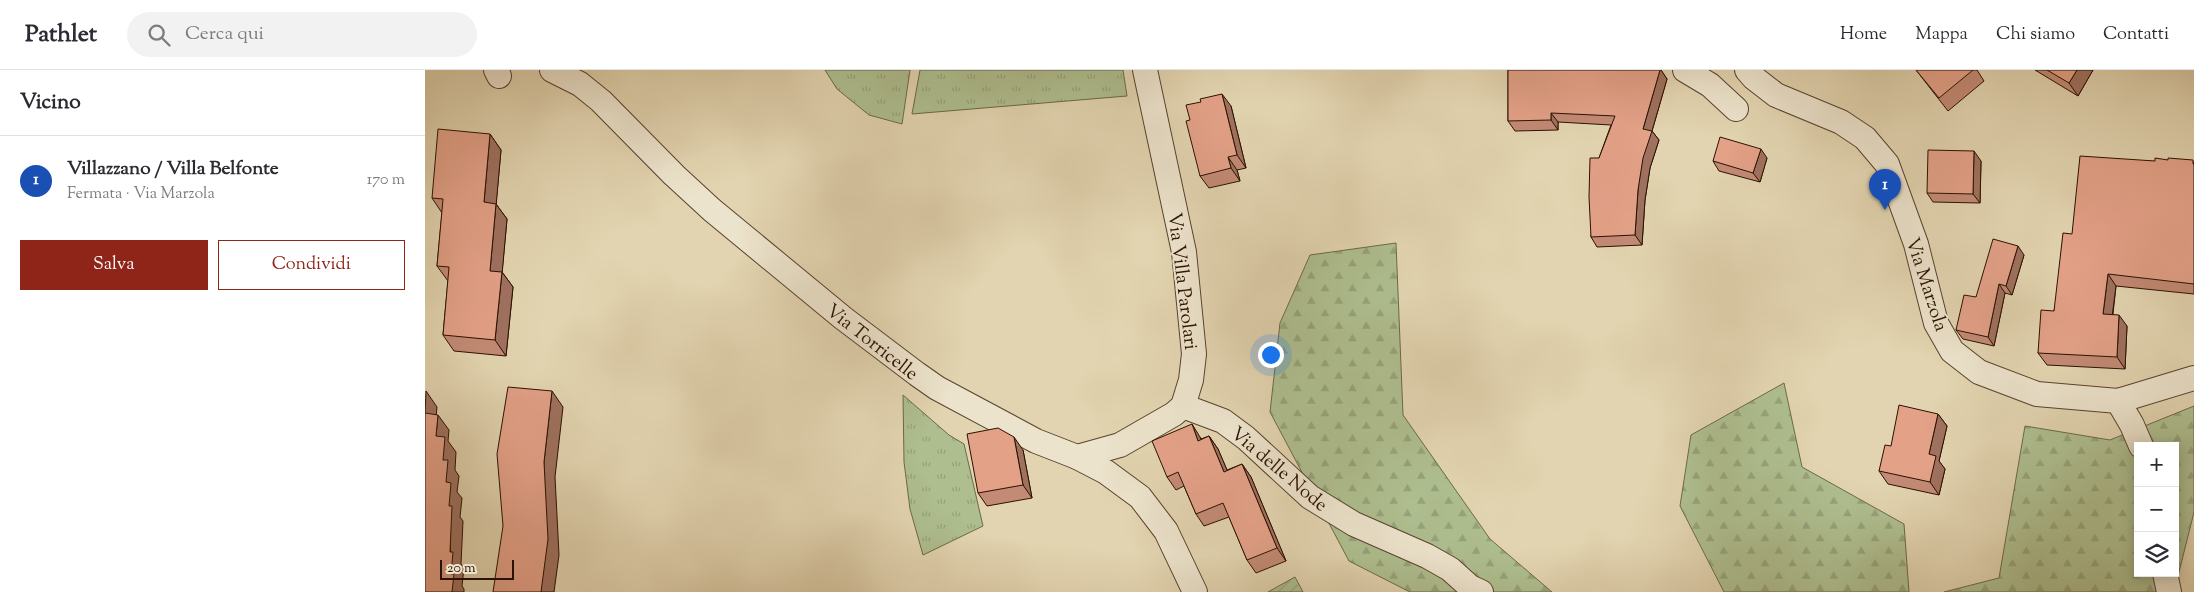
<!DOCTYPE html>
<html lang="it">
<head>
<meta charset="utf-8">
<style>
  body { margin:0; font-family:"Sorts Mill Goudy",serif; background:#f2f2f3; color:#2b2b33 }
  .controls { position:absolute; right:15px; bottom:15px; display:grid; overflow:hidden; border-radius:0px; box-shadow:0 2px 12px #0003 }
  .controls button { width:45px; height:45px; display:grid; place-items:center; padding:0; border:0; border-bottom:1px solid #e1e1e2; background:#fff; color:#2b2b33; font:25px sans-serif }
  .scale { position:absolute; left:15px; bottom:12px; width:74px; box-sizing:border-box; padding-left:5px; border:2px solid #2b1100; border-top:0; font-size:14px; line-height:18px; white-space:nowrap; color:#2b1100; -webkit-text-stroke:4px #ece3cc; paint-order:stroke }
  .you { position:absolute; left:845px; top:284px; width:18px; height:18px; margin:-12px; border:4px solid #fff; border-radius:50%; background:#1a73e8; box-shadow:0 0 0 8px #1a73e833 }
  .badge { display:grid; place-items:center; width:32px; height:32px; border-radius:50%; background:#8f2418; color:#fff; font-size:16px; font-weight:700 }
  .pin { position:absolute; translate:-50% -41px; filter:drop-shadow(0 1px 2px #0008) }
  .pin::after { content:''; position:absolute; top:26px; width:18px; height:15px; background:inherit; clip-path:polygon(0 0,100% 0,50% 100%) }
  .list { margin:0; padding:0; list-style:none }
  h2 { display:flex; justify-content:space-between; align-items:center; height:65px; margin:0; padding:0 20px; font-size:21px }
  h2 small { font-size:16px; font-weight:400; color:#7c7c81 }
  .list li { display:grid; grid-template-columns:32px 1fr auto; gap:15px; align-items:center; box-sizing:border-box; height:90px; padding:0 20px; border-top:1px solid #e1e1e2 }
  .list b { display:block; font-size:19px; white-space:nowrap }
  .list p { margin:0; font-size:16px; white-space:nowrap; color:#7c7c81 }
  .list em { font-size:16px; font-style:normal; color:#7c7c81 }
  .actions { display:flex; gap:10px; padding:15px 20px }
  .actions a { flex:1; padding:11px 0; border:1px solid #8f2418; border-radius:0px; text-align:center; font-size:18px; color:#8f2418 }
  .actions .main { background:#8f2418; color:#fff }
  .icon { flex:none; width:28px; height:28px; fill:none; stroke:currentColor; stroke-width:2; stroke-linecap:round; stroke-linejoin:round }
  .map { position:relative; flex:none; width:1769px; height:522px; overflow:hidden }
  header { display:flex; align-items:center; gap:30px; box-sizing:border-box; height:70px; padding:0 25px; background:#fff; border-bottom:1px solid #e1e1e2 }
  header strong { font-size:24px }
  nav { display:flex; gap:28px; margin-inline-start:auto; font-size:18px }
  .search { width:350px; height:45px; background:#f2f2f3; display:flex; align-items:center; gap:12px; box-sizing:border-box; padding:0 18px; border-radius:28px; color:#7c7c81; font-size:19px }
  main { display:flex }
  aside { flex:1; background:#fff }
  .map>svg:first-child { display:block }
  .grass { fill:url(#grass-tufts); stroke:#6c6848 }
  .forest { fill:url(#forest-firs); stroke:#6c6848; fill-rule:evenodd }
  .garden { fill:url(#garden-furrows); stroke:#6c6848 }
  .lines { fill:none; stroke-linecap:round; stroke-linejoin:round }
  .street-casing { stroke:#59422c; stroke-width:26 }
  .street { stroke:#ece3cc; stroke-width:24 }
  .wall { fill:#c38a75; stroke:#2b1100 }
  .shaded-wall { fill:#9f715f; stroke:#2b1100 }
  .building { fill:#e3a188; stroke:#2b1100 }
  .labels { text-anchor:middle; stroke-width:4; stroke-linejoin:round; paint-order:stroke }
  .street-label { font-size:19px; fill:#2b1100; stroke:#ece3cc }
</style>
</head>
<body>
<header>
<strong>Pathlet</strong>
<div class="search"><svg class="icon" aria-label="search" viewBox="0 0 24 24"><circle cx="10" cy="10" r="6"/><path d="M15 15l6 6"/></svg>Cerca qui</div>
<nav><a>Home</a><a>Mappa</a><a>Chi siamo</a><a>Contatti</a></nav>
</header>
<main>
<aside>
<h2>Vicino<small></small></h2>
<ul class="list">
<li><span class="badge" style="background:#1a4fb4">1</span><div><b>Villazzano / Villa Belfonte</b><p>Fermata · Via Marzola</p></div><em>170 m</em></li>
</ul>
<div class="actions"><a class="main">Salva</a><a>Condividi</a></div>
</aside>
<div class="map">
<svg width="1769" height="522" viewBox="0 0 1769 522">
  <defs>
    <pattern id="grass-tufts" width="24" height="20" patternUnits="userSpaceOnUse" patternTransform="scale(1.25)"><rect width="24" height="20" fill="#aebe8f"/><path d="M3 7l-1-3M5 7V3M7 7l1-3M15 17l-1-3M17 17v-4M19 17l1-3" fill="none" stroke="#96a27a"/></pattern>
    <pattern id="forest-firs" width="22" height="20" patternUnits="userSpaceOnUse" patternTransform="scale(1.25)"><rect width="22" height="20" fill="#aebe8f"/><path d="M5 1l3.5 6h-7zM16 11l3.5 6h-7z" fill="#96a27a"/></pattern>
    <pattern id="garden-furrows" width="10" height="10" patternUnits="userSpaceOnUse" patternTransform="scale(1.25)"><rect width="10" height="10" fill="#aebe8f"/><path d="M-1 1l2-2M0 10L10 0M9 11l2-2" fill="none" stroke="#96a27a"/></pattern>
  </defs>
  <rect width="100%" height="100%" fill="#e2d4b0"/>
  <filter id="stains"><feTurbulence type="fractalNoise" baseFrequency=".004" numOctaves="4"/><feColorMatrix values="0 0 0 0 .2 0 0 0 0 .09 0 0 0 0 .02 0 0 0 .5 -.17"/></filter>
  <radialGradient id="worn" r=".72"><stop offset=".6" stop-color="#630" stop-opacity="0"/><stop offset="1" stop-color="#630" stop-opacity=".3"/></radialGradient>
  <!-- grass -->
  <g class="grass">
    <polygon points="400,0 485,0 477,54 444,45 412,19"/>
    <polygon points="495,0 698,0 702,26 487,44"/>
    <polygon points="478,325 524,365 539,374 558,456 498,485 485,439 479,392"/>
  </g>
  <!-- forest -->
  <g class="forest">
    <polygon points="971,173 978,345 1065,469 1127,522 985,522 924,491 845,342 855,253 885,185"/>
    <polygon points="1359,313 1377,397 1479,454 1484,522 1299,522 1255,436 1266,365"/>
    <path d="M1769 336V442L1749 522H1519L1574 508 1600 356 1685 370ZM1713 376H1750V503H1713Z"/>
  </g>
  <!-- garden -->
  <polygon class="garden" points="870,507 878,522 843,522"/>
  <g class="lines">
    <!-- street casing -->
    <g class="street-casing">
      <g id="street">
        <polyline points="71,0 74,6"/>
        <polyline points="127,0 155,14 176,31 249,105 287,140 418,248 492,304 512,318 611,371 652,387 681,402 715,427 741,461 770,522"/>
        <polyline points="1260,0 1285,15 1311,39"/>
        <polyline points="1322,0 1329,8 1351,25 1416,52 1440,68 1462,94 1491,174 1511,253 1527,281 1554,302 1612,324 1693,331 1769,308"/>
        <polyline points="1693,331 1707,355 1716,376"/>
        <polyline points="758,336 798,351 821,368 885,427 929,454 1002,486 1025,499 1045,517 1056,522"/>
        <polyline points="652,387 695,375 749,344 758,336 766,310 769,284 759,182 720,0"/>
        <polyline points="1740,503 1744,522"/>
      </g>
    </g>
    <!-- street -->
    <use href="#street" class="street"/>
  </g>
  <!-- wall -->
  <g class="wall">
    <polygon points="1083,0 1236,0 1242,9 1227,61 1234,70 1225,98 1220,130 1217,175 1172,177 1166,167 1174,88 1186,55 1133,52 1133,60 1090,61 1083,51"/>
    <polygon points="1491,0 1552,0 1559,11 1523,41"/>
    <polygon points="1610,0 1668,0 1653,26"/>
    <polygon points="806,36 821,98 812,100 815,111 784,118 775,106"/>
    <polygon points="65,64 76,80 71,134 82,149 77,202 88,217 81,286 29,281 18,265 23,211 12,196 17,143 7,128"/>
    <polygon points="1342,88 1335,112 1294,101 1288,91"/>
    <polygon points="1743,90 1769,92 1769,224 1691,216 1688,244 1702,256 1700,299 1622,295 1613,283 1629,241 1647,164"/>
    <polygon points="1556,91 1555,133 1508,132 1502,123"/>
    <polygon points="1599,185 1587,225 1580,223 1569,276 1538,269 1531,260 1551,227"/>
    <polygon points="1513,344 1522,356 1514,391 1520,399 1514,425 1463,414 1454,401 1466,376"/>
    <polygon points="784,366 793,379 802,400 817,394 826,407 861,491 831,503 822,490 804,447 779,456 771,444 759,416 751,420 742,407 775,367 776,369"/>
    <polygon points="598,380 607,428 562,436 553,423"/>
  </g>
  <!-- shaded-wall -->
  <g class="shaded-wall">
    <polygon points="1235,0 1236,0 1242,9 1227,61 1234,70 1225,98 1220,130 1217,175 1210,165 1213,120 1218,59"/>
    <polygon points="1652,0 1668,0 1653,26 1644,13"/>
    <polygon points="797,24 806,36 821,98 812,85"/>
    <polygon points="1126,43 1133,52 1133,60 1126,50"/>
    <polygon points="65,64 76,80 70,148 59,132"/>
    <polygon points="1336,79 1342,88 1335,112 1328,103"/>
    <polygon points="1549,81 1556,91 1555,133 1548,124"/>
    <polygon points="803,87 812,100 815,111 806,98"/>
    <polygon points="71,134 82,149 76,216 65,201"/>
    <polygon points="1593,176 1599,185 1587,225 1581,216"/>
    <polygon points="77,202 88,217 81,286 70,270"/>
    <polygon points="1683,204 1691,216 1686,255 1678,244"/>
    <polygon points="1574,214 1580,223 1569,276 1563,267"/>
    <polygon points="1694,245 1702,256 1700,299 1692,287"/>
    <polygon points="1,321 12,337 10,359 0,345"/>
    <polygon points="127,321 138,337 130,407 134,485 129,522 116,522 119,392"/>
    <polygon points="1513,344 1522,356 1514,391 1520,399 1514,425 1505,412 1504,384"/>
    <polygon points="13,345 24,360 23,371 31,382 30,400 34,406 32,422 37,428 35,447 38,451 36,494 39,498 37,516 39,519 39,522 27,522 24,436 18,390 11,366"/>
    <polygon points="767,354 775,367 782,383 773,371"/>
    <polygon points="784,366 793,379 808,414 799,402"/>
    <polygon points="589,367 598,380 607,428 598,415"/>
    <polygon points="817,394 826,407 861,491 852,478"/>
  </g>
  <!-- building -->
  <g class="building">
    <polygon points="1083,0 1235,0 1218,59 1227,61 1218,88 1213,120 1210,165 1166,167 1164,127 1165,88 1174,88 1190,46 1126,43 1126,50 1083,51"/>
    <polygon points="1491,0 1548,0 1514,28"/>
    <polygon points="1622,0 1652,0 1644,13"/>
    <polygon points="797,24 812,85 803,87 806,98 775,106 761,51 765,50 761,35 776,32 775,29"/>
    <polygon points="13,59 65,64 59,132 71,134 65,201 77,202 70,270 18,265 24,197 12,196 18,129 7,128"/>
    <polygon points="1295,67 1336,79 1328,103 1288,91"/>
    <polygon points="1503,80 1549,81 1548,124 1502,123"/>
    <polygon points="1655,86 1730,91 1730,88 1743,90 1743,88 1768,90 1768,94 1769,94 1769,214 1683,204 1678,244 1694,245 1692,287 1613,283 1616,240 1629,241 1638,163 1647,164"/>
    <polygon points="1568,169 1593,176 1581,216 1574,214 1563,267 1531,260 1539,225 1551,227"/>
    <polygon points="83,317 127,321 119,392 123,469 116,522 68,522 78,456 72,384"/>
    <polygon points="1474,335 1513,344 1504,384 1511,386 1505,412 1454,401 1460,375 1466,376"/>
    <polygon points="0,343 13,345 11,366 20,367 18,390 23,390 21,412 26,413 24,436 27,436 25,482 28,482 26,504 29,504 27,522 0,522"/>
    <polygon points="767,354 773,371 784,366 799,402 817,394 852,478 822,490 798,433 771,444 753,402 742,407 727,371"/>
    <polygon points="573,358 589,367 598,415 553,423 542,364"/>
  </g>
  <g class="labels">
    <!-- street labels -->
    <g class="street-label">
      <text transform="translate(759 211) rotate(83)" y="7">Via Villa Parolari</text>
      <text transform="translate(1503 214) rotate(72)" y="7">Via Marzola</text>
      <text transform="translate(448 271) rotate(38)" y="7">Via Torricelle</text>
      <text transform="translate(855 398) rotate(40)" y="7">Via delle Node</text>
    </g>
  </g>
  <rect width="100%" height="100%" filter="url(#stains)"/>
  <rect width="100%" height="100%" fill="url(#worn)"/>
</svg>
<div class="controls">
<button>+</button>
<button>−</button>
<button><svg class="icon" aria-label="layers" viewBox="0 0 24 24"><path d="M12 4l9 5-9 5-9-5zM3 14l9 5 9-5"/></svg></button>
</div>
<div class="scale">20 m</div>
<div class="you"></div>
<div class="pin badge" style="left:1460px;top:140px;background:#1a4fb4">1</div>
</div>
</main>
</body>
</html>
